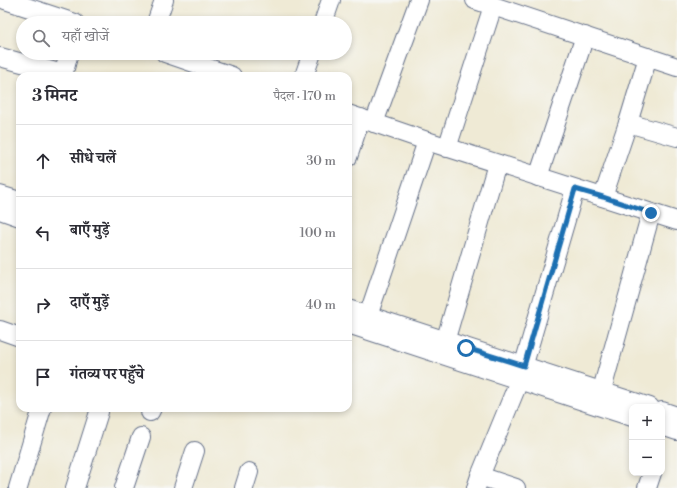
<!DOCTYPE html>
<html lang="hi">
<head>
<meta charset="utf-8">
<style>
  body { margin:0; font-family:"Libre Bodoni","Noto Serif Devanagari",serif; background:#f7f7f7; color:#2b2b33 }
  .controls { position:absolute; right:12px; bottom:12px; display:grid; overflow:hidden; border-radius:8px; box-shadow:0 2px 6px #0003 }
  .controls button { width:36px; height:36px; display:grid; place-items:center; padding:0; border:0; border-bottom:1px solid #e1e1e2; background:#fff; color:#2b2b33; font:20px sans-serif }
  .stop { position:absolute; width:12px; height:12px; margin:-9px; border:3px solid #1f6fb2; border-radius:50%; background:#fff }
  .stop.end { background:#1f6fb2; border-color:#fff; box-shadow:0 1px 4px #0008 }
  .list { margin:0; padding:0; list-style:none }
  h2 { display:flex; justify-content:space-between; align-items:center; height:52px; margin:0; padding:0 16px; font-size:17px }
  h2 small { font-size:13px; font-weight:400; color:#7c7c81 }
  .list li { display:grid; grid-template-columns:26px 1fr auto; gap:12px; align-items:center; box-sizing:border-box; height:72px; padding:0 16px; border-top:1px solid #e1e1e2 }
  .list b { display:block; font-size:15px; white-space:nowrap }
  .list em { font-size:13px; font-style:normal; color:#7c7c81 }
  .icon { flex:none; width:22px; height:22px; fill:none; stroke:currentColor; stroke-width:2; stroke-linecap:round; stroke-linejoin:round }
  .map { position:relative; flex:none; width:677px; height:488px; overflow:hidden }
  .search { position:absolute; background:#fff; box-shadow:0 2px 6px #0003; left:16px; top:16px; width:336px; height:44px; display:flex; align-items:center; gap:10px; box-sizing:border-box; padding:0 14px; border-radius:22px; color:#7c7c81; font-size:15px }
  .panel { position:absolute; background:#fff; box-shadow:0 2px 6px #0003; left:16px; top:72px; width:336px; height:340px; border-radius:12px }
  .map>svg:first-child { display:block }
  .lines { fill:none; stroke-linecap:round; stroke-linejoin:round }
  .minor-casing { stroke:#657088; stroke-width:20 }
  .minor { stroke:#fff; stroke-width:18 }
  .route { stroke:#1f6fb2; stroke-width:5 }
</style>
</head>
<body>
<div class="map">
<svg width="677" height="488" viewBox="0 0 677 488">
  <rect width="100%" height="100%" fill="#f6f6f2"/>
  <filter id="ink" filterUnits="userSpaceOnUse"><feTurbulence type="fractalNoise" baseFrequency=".025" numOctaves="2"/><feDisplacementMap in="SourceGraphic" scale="8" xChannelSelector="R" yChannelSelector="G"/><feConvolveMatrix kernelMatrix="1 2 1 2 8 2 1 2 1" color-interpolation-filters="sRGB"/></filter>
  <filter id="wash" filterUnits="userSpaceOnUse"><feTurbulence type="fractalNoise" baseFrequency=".012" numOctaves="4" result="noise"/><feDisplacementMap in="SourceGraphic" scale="16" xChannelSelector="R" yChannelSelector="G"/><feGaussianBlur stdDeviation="0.9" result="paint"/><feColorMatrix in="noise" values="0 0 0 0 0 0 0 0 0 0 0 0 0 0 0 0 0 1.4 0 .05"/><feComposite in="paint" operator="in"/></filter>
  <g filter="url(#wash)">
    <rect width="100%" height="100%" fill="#efead5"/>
  </g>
  <g filter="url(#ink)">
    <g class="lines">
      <!-- minor casing -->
      <g class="minor-casing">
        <g id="minor">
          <polyline points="5,0 75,23"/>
          <polyline points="475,0 677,67"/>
          <polyline points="156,23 164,0"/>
          <polyline points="323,23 331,0"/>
          <polyline points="165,53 232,76"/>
          <polyline points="0,57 63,74"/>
          <polyline points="63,76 69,53"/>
          <polyline points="304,76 312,53"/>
          <polyline points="348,114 427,141 677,221"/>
          <polyline points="374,123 419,0"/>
          <polyline points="628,123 677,137"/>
          <polyline points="447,148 493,6"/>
          <polyline points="348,157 361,118"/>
          <polyline points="538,177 585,36"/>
          <polyline points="0,195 20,201"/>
          <polyline points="603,197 628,123 648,57"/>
          <polyline points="0,210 20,217"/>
          <polyline points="348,309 650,407"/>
          <polyline points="348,324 598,406 632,417"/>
          <polyline points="364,328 427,141"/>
          <polyline points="0,330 20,337"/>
          <polyline points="442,352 497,164"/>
          <polyline points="598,404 651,213"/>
          <polyline points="662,411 677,416"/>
          <polyline points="150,412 152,408"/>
          <polyline points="662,426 677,431"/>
          <polyline points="480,476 516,488"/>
          <polyline points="18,488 42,408"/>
          <polyline points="75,488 99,412"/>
          <polyline points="124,488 141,437"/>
          <polyline points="183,488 195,451"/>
          <polyline points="244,488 249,472"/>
          <polyline points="476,488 480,476 519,381 575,189"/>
          <polyline points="647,488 652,473"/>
        </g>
      </g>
      <!-- minor -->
      <use href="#minor" class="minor"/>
    </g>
  </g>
  <g class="lines" filter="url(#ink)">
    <!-- route -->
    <polyline class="route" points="466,348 524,366 575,189 603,197 651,213"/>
  </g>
</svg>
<div class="controls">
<button>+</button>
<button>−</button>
</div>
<div class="stop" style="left:466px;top:348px"></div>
<div class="stop end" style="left:651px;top:213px"></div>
<div class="search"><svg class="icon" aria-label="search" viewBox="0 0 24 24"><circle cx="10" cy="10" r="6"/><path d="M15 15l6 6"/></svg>यहाँ खोजें</div>
<section class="panel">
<h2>3 मिनट<small>पैदल · 170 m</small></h2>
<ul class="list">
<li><svg class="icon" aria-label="ahead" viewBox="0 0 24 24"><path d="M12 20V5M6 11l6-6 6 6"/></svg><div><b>सीधे चलें</b></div><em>30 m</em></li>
<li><svg class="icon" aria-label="left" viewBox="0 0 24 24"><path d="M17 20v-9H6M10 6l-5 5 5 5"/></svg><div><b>बाएँ मुड़ें</b></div><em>100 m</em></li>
<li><svg class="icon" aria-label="right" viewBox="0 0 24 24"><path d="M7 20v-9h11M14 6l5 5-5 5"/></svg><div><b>दाएँ मुड़ें</b></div><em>40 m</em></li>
<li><svg class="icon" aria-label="arrive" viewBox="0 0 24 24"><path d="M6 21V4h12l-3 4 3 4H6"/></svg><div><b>गंतव्य पर पहुँचे</b></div></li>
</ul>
</section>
</div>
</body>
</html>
